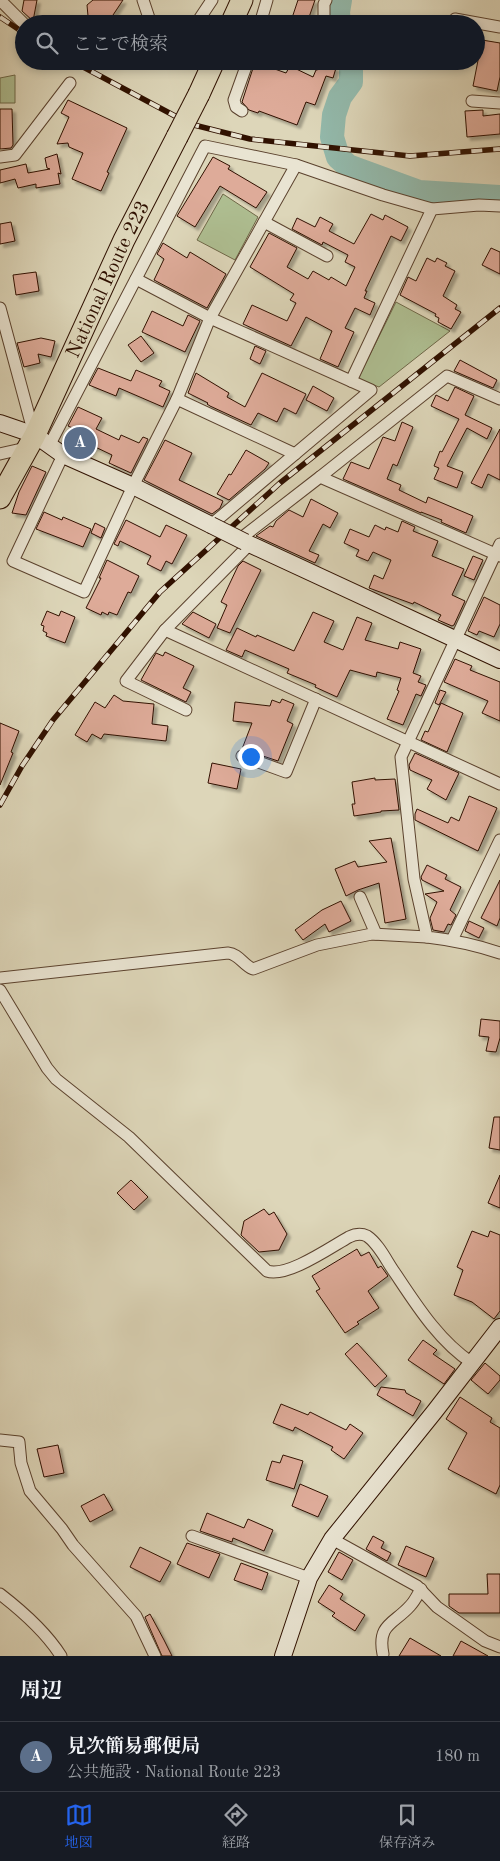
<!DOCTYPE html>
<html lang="ja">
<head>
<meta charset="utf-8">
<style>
  body { margin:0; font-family:"Old Standard TT","Noto Serif JP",serif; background:#242831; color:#f1f3f6 }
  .you { position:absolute; left:250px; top:756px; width:18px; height:18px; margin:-12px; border:4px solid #fff; border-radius:50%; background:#1a73e8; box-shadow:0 0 0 8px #1a73e833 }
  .badge { display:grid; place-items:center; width:32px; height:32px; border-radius:50%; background:#2563eb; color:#fff; font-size:16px; font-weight:700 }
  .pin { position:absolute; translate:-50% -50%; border:2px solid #fff; box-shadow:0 1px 5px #0006 }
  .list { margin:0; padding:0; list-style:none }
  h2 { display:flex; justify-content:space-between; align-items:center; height:65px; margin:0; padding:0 20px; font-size:21px }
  h2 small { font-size:16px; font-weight:400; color:#9ea1a6 }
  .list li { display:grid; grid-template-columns:32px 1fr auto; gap:15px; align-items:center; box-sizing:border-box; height:70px; padding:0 20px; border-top:1px solid #363941 }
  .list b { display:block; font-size:19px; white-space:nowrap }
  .list p { margin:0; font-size:16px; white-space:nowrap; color:#9ea1a6 }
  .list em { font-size:16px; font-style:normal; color:#9ea1a6 }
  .icon { flex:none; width:28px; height:28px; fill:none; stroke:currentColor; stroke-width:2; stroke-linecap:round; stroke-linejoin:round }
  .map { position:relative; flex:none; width:500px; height:1656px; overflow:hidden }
  .search { position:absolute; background:#171b24; box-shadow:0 2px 8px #0003; left:15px; right:15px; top:15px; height:55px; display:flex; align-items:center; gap:12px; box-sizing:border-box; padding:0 18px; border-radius:28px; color:#9ea1a6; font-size:19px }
  .sheet { height:135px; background:#171b24 }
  nav { display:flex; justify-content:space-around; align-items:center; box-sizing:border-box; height:70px; border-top:1px solid #363941; background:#171b24; font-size:14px; color:#9ea1a6 }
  nav a { display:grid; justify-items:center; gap:2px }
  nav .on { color:#2563eb }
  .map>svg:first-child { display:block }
  .green { fill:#aebe91; stroke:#6f6848 }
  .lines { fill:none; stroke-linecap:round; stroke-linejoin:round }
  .river { stroke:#93b9ab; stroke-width:24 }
  .building { fill:#deab99; stroke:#301100; filter:url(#shadow) }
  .street-casing { stroke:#5b422e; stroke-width:13 }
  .secondary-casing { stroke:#301100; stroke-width:18 }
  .highway-casing { stroke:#301100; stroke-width:23 }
  .street { stroke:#e9e4d2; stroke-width:11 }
  .secondary { stroke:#e9e4d2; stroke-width:16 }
  .highway { stroke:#ddd6b9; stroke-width:21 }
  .rail-casing { stroke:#301100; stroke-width:5.5 }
  .rail { stroke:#e9e4d2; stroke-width:4; stroke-dasharray:11; stroke-linecap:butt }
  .secondary-bridge-casing { stroke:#301100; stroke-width:18; stroke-linecap:butt }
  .highway-bridge-casing { stroke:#301100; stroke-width:23; stroke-linecap:butt }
  .secondary-bridge { stroke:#e9e4d2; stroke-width:16 }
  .highway-bridge { stroke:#ddd6b9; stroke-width:21 }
  .labels { text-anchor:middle; stroke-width:4; stroke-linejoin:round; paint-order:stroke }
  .street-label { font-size:20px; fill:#301100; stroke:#e9e4d2 }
</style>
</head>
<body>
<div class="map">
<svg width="500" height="1656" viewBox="0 0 500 1656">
  <defs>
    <filter id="shadow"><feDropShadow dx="3.5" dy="3.5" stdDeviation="1" flood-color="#0004"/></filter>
  </defs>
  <rect width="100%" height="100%" fill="#ddd6b9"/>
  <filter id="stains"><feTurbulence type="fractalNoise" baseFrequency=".004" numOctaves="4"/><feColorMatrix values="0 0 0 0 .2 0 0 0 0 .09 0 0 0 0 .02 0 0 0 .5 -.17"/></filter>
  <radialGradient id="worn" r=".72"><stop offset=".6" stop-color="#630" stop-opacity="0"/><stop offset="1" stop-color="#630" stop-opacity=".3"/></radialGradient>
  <!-- green -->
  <g class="green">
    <polygon points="15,75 15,103 0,103 0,78"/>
    <polygon points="223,194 258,217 235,260 197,240"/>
    <polygon points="396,302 450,331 379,387 358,379"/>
  </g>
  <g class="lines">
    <!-- river -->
    <g class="river">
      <polyline points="339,24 338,12 340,0"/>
      <polyline points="351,61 351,82 340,97 334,115 332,137 338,157 348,166 419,192 500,197"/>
    </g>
  </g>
  <!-- building -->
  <g class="building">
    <polygon points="24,0 37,0 33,21 22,11"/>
    <polygon points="93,0 123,0 109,21 105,18 96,24 94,24 88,16 87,5"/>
    <polygon points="298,0 315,0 307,23 292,18"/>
    <polygon points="482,40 500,43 500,77 497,91 473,86"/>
    <polygon points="255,62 286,73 290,66 313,77 316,70 321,69 324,64 336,68 333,78 326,76 315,105 306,102 297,125 259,111 258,113 249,110 242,102"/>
    <polygon points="68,100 127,128 107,172 109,173 101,191 72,179 83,153 69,147 68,143 57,144 69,117 61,113"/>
    <polygon points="0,109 12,109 13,145 11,148 0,149"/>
    <polygon points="483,110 483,116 500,114 500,134 467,137 465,111"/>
    <polygon points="57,154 61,174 58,173 60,184 36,188 36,184 18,188 15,179 0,183 0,170 26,164 28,173 50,169 47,168 45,158"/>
    <polygon points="213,157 230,166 228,169 267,192 256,208 220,186 195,227 177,216"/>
    <polygon points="371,214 383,220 385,215 408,227 401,241 391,236 365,291 367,291 364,298 375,303 370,315 355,308 345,328 354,332 338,367 320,359 332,331 306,317 291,346 243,324 252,305 287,321 296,303 290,300 294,294 250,267 269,233 297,248 287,267 308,279 313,271 329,280 331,277 346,286 355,267 345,262 348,255 323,242 322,245 292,229 297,218 315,227 320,217 333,224 329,231 354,244"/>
    <polygon points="11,222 15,241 0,244 0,224"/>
    <polygon points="163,243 187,258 190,252 226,274 207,308 154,280 164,259 157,254"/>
    <polygon points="491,248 500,252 500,274 482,265"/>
    <polygon points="427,258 435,262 437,258 447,263 445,266 455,271 443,296 457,305 455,309 461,312 451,329 438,322 439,318 435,316 436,314 400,295 408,277 416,281"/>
    <polygon points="36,272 39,291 16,295 13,275"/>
    <polygon points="152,311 183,326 188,315 200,321 185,352 142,332"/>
    <polygon points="141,336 154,353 141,362 128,345"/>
    <polygon points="41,338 55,341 51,357 38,354 40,363 24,367 17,343"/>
    <polygon points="255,346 266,351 260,364 250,359"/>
    <polygon points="460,360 497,380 493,388 454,371"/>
    <polygon points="98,368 131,381 136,370 162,381 159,386 170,391 163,407 119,388 116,396 89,385"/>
    <polygon points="196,373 229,393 227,397 245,407 262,373 306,394 296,414 284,408 277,422 258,413 251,425 210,406 207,404 208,403 188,393"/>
    <polygon points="313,386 334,398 327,411 306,400"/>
    <polygon points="455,387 474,396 465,415 492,428 487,439 467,428 447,466 463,472 457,488 434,479 439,468 434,466 440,451 442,452 459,419 431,406 436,395 448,401"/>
    <polygon points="78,407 102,418 96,429 119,440 121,435 139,443 143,437 148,439 131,473 109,463 112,455 89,444 84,453 70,446 77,430 68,426"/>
    <polygon points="402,422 413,427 397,466 393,464 387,479 401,485 399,490 426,503 428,497 473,516 466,533 441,522 442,520 421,512 421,513 343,479 351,462 369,469 383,437 395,441"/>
    <polygon points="500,429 500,480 488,474 482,488 471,483"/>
    <polygon points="165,440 192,453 179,480 223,501 220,508 212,514 144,480"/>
    <polygon points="246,450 269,463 265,469 229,500 217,494 229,474 231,475"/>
    <polygon points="32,466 46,472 26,515 12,513 19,492"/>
    <polygon points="311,499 338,513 330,528 323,524 309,551 319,555 315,563 256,536 270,526 273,527 276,521 289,510 303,517"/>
    <polygon points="44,512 62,520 63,517 91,529 83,547 36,529"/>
    <polygon points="126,520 160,537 166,525 187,535 172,564 166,561 161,571 147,564 151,556 120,541 118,546 114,544"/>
    <polygon points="402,521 415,527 413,531 438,541 432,556 464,569 452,595 465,601 454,625 452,626 438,620 441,615 414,602 413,604 369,588 374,575 383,579 391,560 373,552 368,561 356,556 359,550 344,543 350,529 369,537 375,525 385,530 386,527 398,532"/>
    <polygon points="95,523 105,528 101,538 91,533"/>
    <polygon points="473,556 483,560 474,580 464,576"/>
    <polygon points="107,560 139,576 131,593 128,592 117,615 109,612 108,615 102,612 101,615 86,608 101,578 99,578"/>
    <polygon points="243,561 261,570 230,633 217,628 227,605 221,602 238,566"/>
    <polygon points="484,597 500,605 500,624 494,637 479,631 477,635 468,631"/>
    <polygon points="47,611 59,616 61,611 75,617 65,643 46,636 47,633 43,631 44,626 41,625"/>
    <polygon points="193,612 216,624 209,638 182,624"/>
    <polygon points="313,612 334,621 324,642 343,650 357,617 372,623 365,640 398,649 400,642 421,649 413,673 421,676 418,682 426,685 421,696 416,694 403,725 387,719 399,691 397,690 401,678 377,672 376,677 350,670 337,697 315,687 316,685 287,673 289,669 245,650 242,657 226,650 237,628 256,637 257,635 294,651"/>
    <polygon points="165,652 194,666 183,688 191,692 186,702 141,680 156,653 163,656"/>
    <polygon points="455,659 472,666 470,670 500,682 500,721 482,713 488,701 444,682"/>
    <polygon points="440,690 446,692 439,705 435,703"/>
    <polygon points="114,695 123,701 154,704 152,724 168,726 166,741 104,734 101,739 92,734 87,742 75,735 95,702 105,708"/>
    <polygon points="282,699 294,704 287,721 293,724 278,761 242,749 252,723 233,721 235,702 270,706 272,700 280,703"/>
    <polygon points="441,703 463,713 447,752 421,740 425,731 428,732"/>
    <polygon points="0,723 19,731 11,752 13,753 0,785"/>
    <polygon points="415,753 459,773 446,800 427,789 432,780 410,770 409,765"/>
    <polygon points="212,763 241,769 237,789 208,783"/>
    <polygon points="375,778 375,780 395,779 399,810 381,811 381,812 354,816 352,804 355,804 352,782"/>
    <polygon points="469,796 497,808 478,851 415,820 415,814 417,809 448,823 451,817 459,821"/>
    <polygon points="391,838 406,919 385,923 379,883 358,890 346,896 335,869 355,861 358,867 387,862 369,841"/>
    <polygon points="427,865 447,875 445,879 461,887 450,910 456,915 451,925 448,924 444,932 433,930 430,918 437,902 425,894 444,891 422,880 421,877"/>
    <polygon points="500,880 500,918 497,926 481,918"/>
    <polygon points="341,901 351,921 329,932 325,924 303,940 295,930 322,910"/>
    <polygon points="469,921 484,928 479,938 465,931"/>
    <polygon points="481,1019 500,1021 500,1038 496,1052 486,1051 489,1037 479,1036"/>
    <polygon points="494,1117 500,1117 500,1150 489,1148"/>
    <polygon points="500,1175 500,1208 488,1203"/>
    <polygon points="131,1180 148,1197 134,1210 117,1193"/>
    <polygon points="264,1209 269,1215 274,1212 287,1234 279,1250 259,1252 241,1235 244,1221"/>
    <polygon points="472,1231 488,1237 490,1231 500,1235 500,1311 494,1319 472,1302 454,1295 463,1270 457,1267"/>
    <polygon points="357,1249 361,1256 369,1252 378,1268 381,1266 388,1276 368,1291 379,1308 357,1322 359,1324 345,1333 316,1291 320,1289 312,1276"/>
    <polygon points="423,1340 437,1350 433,1354 455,1369 444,1384 408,1360"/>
    <polygon points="357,1343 387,1376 375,1387 345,1354"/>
    <polygon points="485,1363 500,1376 500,1380 488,1394 471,1380"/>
    <polygon points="381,1387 405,1390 406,1393 421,1401 413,1416 377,1395"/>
    <polygon points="460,1397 492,1418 490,1422 500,1428 500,1485 496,1494 448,1469 467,1433 446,1419"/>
    <polygon points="281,1404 308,1415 310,1412 346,1430 350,1424 363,1433 344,1459 331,1450 333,1447 295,1427 293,1431 273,1423"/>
    <polygon points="58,1445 64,1473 44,1477 37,1449"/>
    <polygon points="283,1455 303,1461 294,1489 266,1480 272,1461 280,1463"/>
    <polygon points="300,1484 328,1496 318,1517 292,1506"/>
    <polygon points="104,1494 113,1510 90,1522 81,1506"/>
    <polygon points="207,1513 244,1528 248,1519 273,1530 264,1551 233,1538 232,1542 200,1531"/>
    <polygon points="373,1536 384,1542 381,1548 391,1553 387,1561 366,1549"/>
    <polygon points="187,1543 220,1554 209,1578 177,1564"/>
    <polygon points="406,1546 434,1558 426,1577 398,1565"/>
    <polygon points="140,1547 171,1562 160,1582 130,1567"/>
    <polygon points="339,1552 353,1560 342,1580 328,1572"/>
    <polygon points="241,1563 268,1573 262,1590 234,1580"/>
    <polygon points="487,1574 500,1574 500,1613 459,1613 449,1606 449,1594 488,1594"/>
    <polygon points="329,1585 343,1594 340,1599 365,1615 355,1631 332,1616 335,1613 318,1602"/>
    <polygon points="150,1614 164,1640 172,1656 162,1656 145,1617"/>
    <polygon points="410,1638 441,1656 399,1656"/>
    <polygon points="461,1641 488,1656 453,1656"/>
  </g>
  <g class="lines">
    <!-- street casing -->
    <g class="street-casing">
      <g id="street">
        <polyline points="0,0 24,24"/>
        <polyline points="143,0 151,24"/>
        <polyline points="455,19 500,27"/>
        <polyline points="196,24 212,0"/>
        <polyline points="260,24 267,0"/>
        <polyline points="324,24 324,4 326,0"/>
        <polyline points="313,61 317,63 317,61"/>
        <polyline points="472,101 500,103"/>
        <polyline points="242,111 236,107 234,100 248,61"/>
        <polyline points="0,157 15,155 70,83"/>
        <polyline points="264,222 327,256"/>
        <polyline points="136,279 210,318 371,390 295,454 177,399"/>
        <polyline points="0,308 34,434"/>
        <polyline points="351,381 432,209"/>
        <polyline points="500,399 447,376 320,477 500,556"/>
        <polyline points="49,446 205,146 296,165 383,195 432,209 479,205 500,206"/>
        <polyline points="0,454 26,448"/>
        <polyline points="63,455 13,561 84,592 133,486 177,399 210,318 296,165"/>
        <polyline points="211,525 295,454"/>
        <polyline points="240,539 320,477"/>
        <polyline points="250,544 165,630 500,784"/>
        <path d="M500 544 401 757 414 879 427 937C453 940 476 945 500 953"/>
        <polyline points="165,630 126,681 186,710"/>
        <polyline points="242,756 286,772 316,699"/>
        <polyline points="360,897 376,934"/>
        <polyline points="452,940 500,840"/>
        <path d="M0 978 228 953C239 954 243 965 253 969L317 945 372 934 427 937"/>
        <path d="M0 990 47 1068 56 1079 129 1137 267 1271C287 1278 331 1247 349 1237 355 1234 361 1233 367 1236 379 1244 387 1262 395 1273 417 1306 439 1341 472 1363"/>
        <polyline points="0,1440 19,1442 21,1463 30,1491 62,1529 73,1545 136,1616 155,1656"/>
        <polyline points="192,1536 309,1578"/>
        <polyline points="332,1539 417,1586 437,1607 485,1641 500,1647"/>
        <path d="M0 1594C22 1611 46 1632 61 1656"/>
        <path d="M383 1654C377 1624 394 1624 410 1606 415 1601 418 1594 421 1589"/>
      </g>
    </g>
    <!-- secondary casing -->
    <g class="secondary-casing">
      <g id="secondary">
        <polyline points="0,423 35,435 63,455 133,486 211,525"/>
        <polyline points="245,542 500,660"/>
        <polyline points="283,1656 309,1578 332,1539 435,1411 500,1327"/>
      </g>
    </g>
    <!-- highway casing -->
    <g class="highway-casing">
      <g id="highway">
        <polyline points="231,24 242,0"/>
        <polyline points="199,94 214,61"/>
        <path id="s1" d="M0 498 35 435 124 240 177 137"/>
      </g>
    </g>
    <!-- street -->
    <use href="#street" class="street"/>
    <!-- secondary -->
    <use href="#secondary" class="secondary"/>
    <!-- highway -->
    <use href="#highway" class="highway"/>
    <!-- rail casing -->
    <g class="rail-casing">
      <g id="rail">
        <polyline points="0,17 24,33"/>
        <polyline points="72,61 190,124 250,139 410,156 500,149"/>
        <polyline points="0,805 22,766 53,720 160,592 280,483 500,308"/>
      </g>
    </g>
    <!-- rail -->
    <use href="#rail" class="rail"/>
    <!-- secondary-bridge casing -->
    <g class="secondary-bridge-casing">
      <polyline id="secondary-bridge" points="211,525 245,542"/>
    </g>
    <!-- highway-bridge casing -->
    <g class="highway-bridge-casing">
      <polyline id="highway-bridge" points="177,137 199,94"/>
    </g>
    <!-- secondary-bridge -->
    <use href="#secondary-bridge" class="secondary-bridge"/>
    <!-- highway-bridge -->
    <use href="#highway-bridge" class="highway-bridge"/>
  </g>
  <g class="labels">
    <!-- street labels -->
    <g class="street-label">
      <text dy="7" stroke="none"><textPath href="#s1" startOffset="244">National Route 223</textPath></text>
    </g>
  </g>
  <rect width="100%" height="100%" filter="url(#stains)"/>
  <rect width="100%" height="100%" fill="url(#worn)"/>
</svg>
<div class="you"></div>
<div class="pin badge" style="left:80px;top:443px;background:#5c6f8a">A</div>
<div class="search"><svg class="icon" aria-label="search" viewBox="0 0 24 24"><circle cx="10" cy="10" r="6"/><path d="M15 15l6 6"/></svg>ここで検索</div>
</div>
<section class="sheet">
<h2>周辺<small></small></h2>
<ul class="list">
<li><span class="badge" style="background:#5c6f8a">A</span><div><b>見次簡易郵便局</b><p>公共施設 · National Route 223</p></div><em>180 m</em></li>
</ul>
</section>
<nav>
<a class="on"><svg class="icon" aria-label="map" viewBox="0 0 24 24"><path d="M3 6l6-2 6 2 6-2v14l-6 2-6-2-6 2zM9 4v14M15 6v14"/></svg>地図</a>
<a><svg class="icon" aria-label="directions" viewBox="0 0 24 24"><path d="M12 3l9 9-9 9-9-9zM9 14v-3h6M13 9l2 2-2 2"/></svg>経路</a>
<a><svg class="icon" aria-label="saved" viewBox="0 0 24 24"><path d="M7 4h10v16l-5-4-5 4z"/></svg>保存済み</a>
</nav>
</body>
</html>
